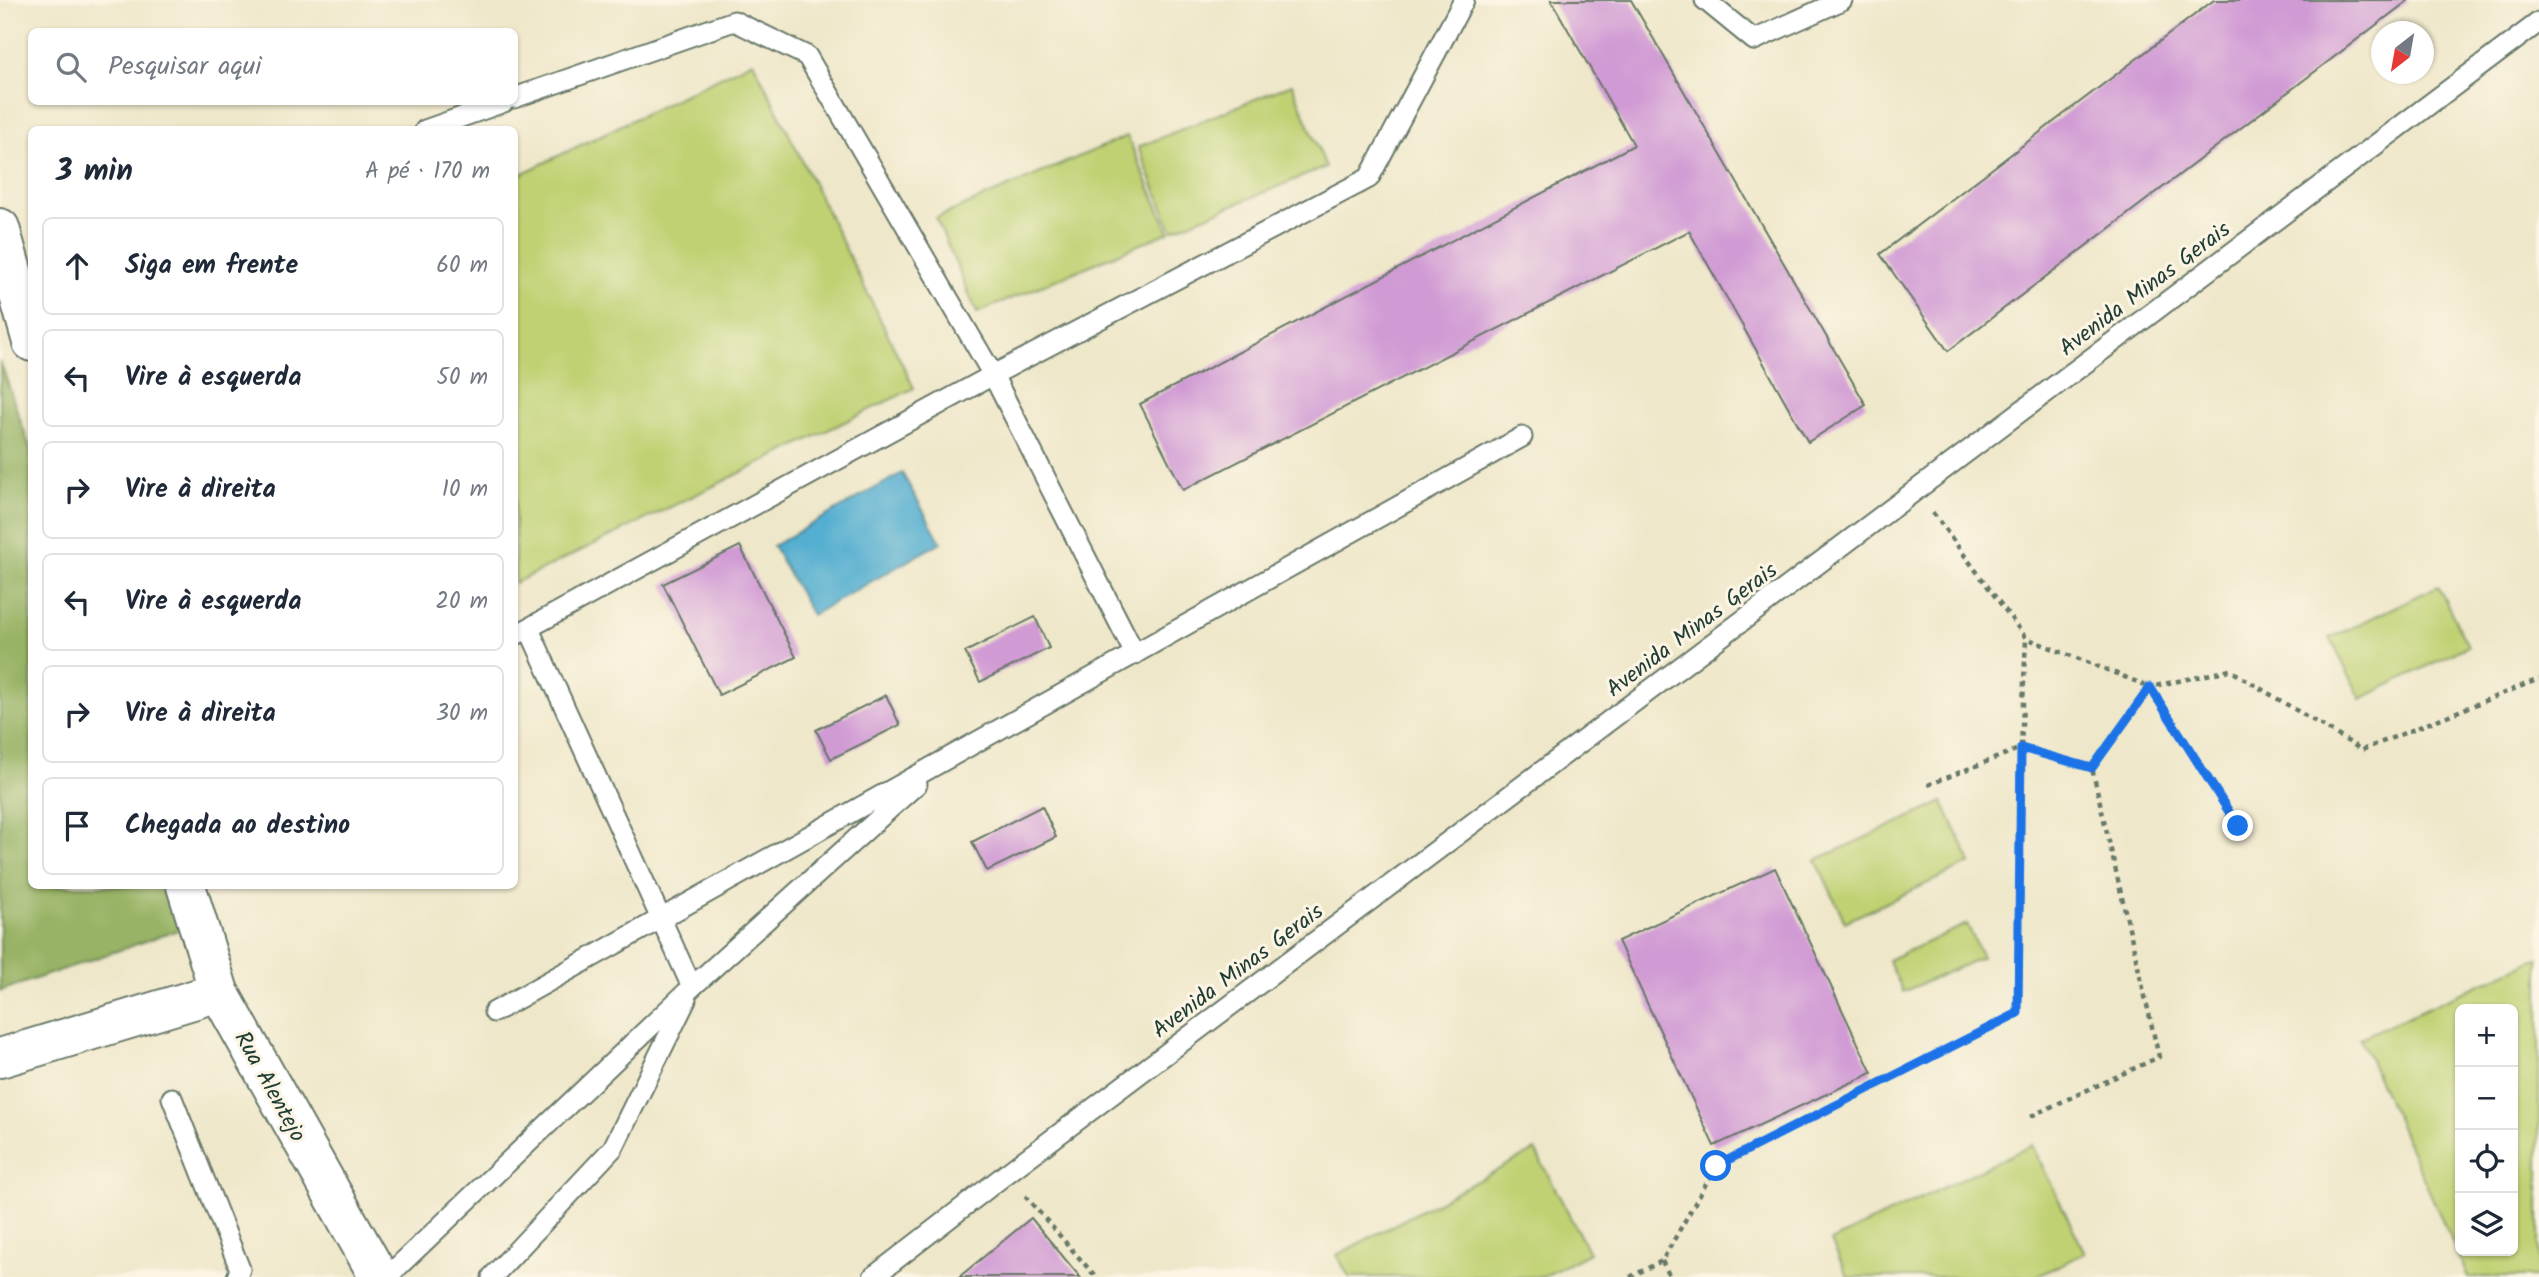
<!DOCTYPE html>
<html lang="pt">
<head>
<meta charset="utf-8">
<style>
  body { margin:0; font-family:Kalam,sans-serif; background:#f6f6f7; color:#1f2937 }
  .controls { position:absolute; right:21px; bottom:21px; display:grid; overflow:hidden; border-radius:10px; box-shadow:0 2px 5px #0004 }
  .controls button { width:63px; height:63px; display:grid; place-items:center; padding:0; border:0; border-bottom:2px solid #e0e1e3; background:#fff; color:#1f2937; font:35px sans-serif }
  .compass { position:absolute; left:2371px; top:21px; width:63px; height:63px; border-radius:50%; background:#fff; box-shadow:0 2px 5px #0004; rotate:211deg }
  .stop { position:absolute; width:21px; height:21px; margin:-16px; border:5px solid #1a73e8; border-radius:50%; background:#fff }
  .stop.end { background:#1a73e8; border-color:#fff; box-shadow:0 2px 7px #0008 }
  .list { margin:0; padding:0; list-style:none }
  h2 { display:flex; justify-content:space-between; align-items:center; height:91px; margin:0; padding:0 28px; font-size:30px }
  h2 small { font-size:23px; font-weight:400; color:#747a83 }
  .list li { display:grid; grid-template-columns:46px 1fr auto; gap:21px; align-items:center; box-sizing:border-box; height:98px; margin:0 14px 14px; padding:0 14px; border:2px solid #e0e1e3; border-radius:10px }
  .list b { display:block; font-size:26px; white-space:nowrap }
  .list em { font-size:23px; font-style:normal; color:#747a83 }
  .icon { flex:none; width:38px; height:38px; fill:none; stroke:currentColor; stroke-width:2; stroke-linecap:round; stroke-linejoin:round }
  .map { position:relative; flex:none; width:2539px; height:1277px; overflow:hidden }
  .search { position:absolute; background:#fff; box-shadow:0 2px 5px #0004; left:28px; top:28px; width:490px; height:77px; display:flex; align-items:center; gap:18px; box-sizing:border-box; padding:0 24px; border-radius:10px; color:#747a83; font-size:26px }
  .panel { position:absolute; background:#fff; box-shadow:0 2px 5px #0004; left:28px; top:126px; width:490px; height:763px; border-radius:10px }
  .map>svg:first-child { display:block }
  .green { fill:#c0d173; stroke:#708754; stroke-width:2; fill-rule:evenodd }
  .forest { fill:#98b365; stroke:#5c784c; stroke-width:2 }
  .water { fill:#52aed0; stroke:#387682; stroke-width:2 }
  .building { fill:#d09ad4 }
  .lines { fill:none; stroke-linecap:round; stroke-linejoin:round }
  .service-casing { stroke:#677868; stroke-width:23 }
  .minor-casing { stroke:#677868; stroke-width:42 }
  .path { stroke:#677868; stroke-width:4.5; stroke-dasharray:5 5; stroke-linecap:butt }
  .service { stroke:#fff; stroke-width:19 }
  .minor { stroke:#fff; stroke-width:38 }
  .route { stroke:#1a73e8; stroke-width:9 }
  .labels { text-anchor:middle; stroke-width:6; stroke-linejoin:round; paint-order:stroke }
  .street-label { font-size:23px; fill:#1f3d34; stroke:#fcf5e5 }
</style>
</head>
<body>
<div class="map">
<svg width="2539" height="1277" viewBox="0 0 2539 1277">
  <rect width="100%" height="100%" fill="#fcf5e5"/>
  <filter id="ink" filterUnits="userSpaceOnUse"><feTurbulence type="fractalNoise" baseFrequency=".0143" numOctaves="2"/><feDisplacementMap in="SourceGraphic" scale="14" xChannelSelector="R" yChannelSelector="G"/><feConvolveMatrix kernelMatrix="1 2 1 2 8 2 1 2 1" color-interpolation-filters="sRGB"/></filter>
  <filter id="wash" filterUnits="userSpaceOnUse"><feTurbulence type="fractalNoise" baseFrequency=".00686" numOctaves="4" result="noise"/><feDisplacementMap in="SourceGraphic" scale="28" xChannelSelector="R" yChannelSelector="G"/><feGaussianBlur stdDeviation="1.57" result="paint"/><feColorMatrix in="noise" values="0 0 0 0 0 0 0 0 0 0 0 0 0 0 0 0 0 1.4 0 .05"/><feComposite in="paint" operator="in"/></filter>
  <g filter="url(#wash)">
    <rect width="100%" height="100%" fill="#eee7c9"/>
    <!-- green -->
    <g class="green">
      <polygon points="753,61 914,388 515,583 515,177"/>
      <polygon points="1292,84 1326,167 1172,230 1138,147"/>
      <polygon points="1127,136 1169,232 977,313 936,218"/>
      <polygon points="2438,586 2468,646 2361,699 2330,638"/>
      <polygon points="1943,802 1971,863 1845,922 1816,860"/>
      <polygon points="1967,924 1982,957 1903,992 1888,960"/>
      <path d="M2539 958V1277H2468L2360 1038ZM2513 1009V1251H2460V1009Z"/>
      <polygon points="2032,1145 2085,1253 2035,1277 1848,1277 1831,1241"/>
      <polygon points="1535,1150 1589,1253 1543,1277 1349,1277 1337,1255"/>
    </g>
    <!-- forest -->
    <polygon class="forest" points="0,361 31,451 32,886 183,886 196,924 0,991"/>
    <!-- water -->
    <polygon class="water" points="902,473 941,542 812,615 773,546"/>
    <g id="blocks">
      <!-- building -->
      <g class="building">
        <polygon points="1551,0 1631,0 1866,405 1808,442 1689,231 1183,490 1140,404 1634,145"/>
        <polygon points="2214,0 2409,0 1948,351 1880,254"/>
        <polygon points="740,546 796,657 719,695 663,584"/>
        <polygon points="1035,617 1049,648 980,682 965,652"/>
        <polygon points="886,695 900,725 831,759 816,730"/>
        <polygon points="1042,806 1056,837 987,871 972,842"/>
        <polygon points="1775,868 1872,1073 1714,1146 1618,941"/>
        <polygon points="1031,1218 1080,1277 959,1277"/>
      </g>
    </g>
  </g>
  <g filter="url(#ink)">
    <use href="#blocks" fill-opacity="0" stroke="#677868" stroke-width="2"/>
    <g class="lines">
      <!-- service casing -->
      <g class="service-casing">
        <g id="service">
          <polyline points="1705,0 1754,40 1842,0"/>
          <polyline points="514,98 734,21 807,56 993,375 1135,654"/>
          <polyline points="425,130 504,102"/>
          <polyline points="529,629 692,987"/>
          <polyline points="514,636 993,375 1369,178 1464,0"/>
          <polyline points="494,1012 1522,437"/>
          <polyline points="172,1098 240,1269 237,1277"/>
          <polyline points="387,1277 692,987 917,784"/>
          <polyline points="492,1277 613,1148 686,1000"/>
          <polyline points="873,1277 1006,1174 2539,22"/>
        </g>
      </g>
      <!-- minor casing -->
      <g class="minor-casing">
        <g id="minor">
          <polyline points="0,228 32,342"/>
          <polyline points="186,886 219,992 379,1277"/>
          <polyline points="0,1058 219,992"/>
        </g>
      </g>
      <!-- path -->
      <g class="path">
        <polyline points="1933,513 2026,638 2150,687 2238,826"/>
        <polyline points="1928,785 2021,748 2092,768 2150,687 2230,670 2362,750 2539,679"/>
        <polyline points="2031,1116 2159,1057 2092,768"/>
        <polyline points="1025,1196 1096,1277"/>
        <polyline points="1662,1261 1670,1277"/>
        <polyline points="1630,1277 1662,1261 1716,1166 2018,1013 2021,748 2026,638"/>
      </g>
      <!-- service -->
      <use href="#service" class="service"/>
      <!-- minor -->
      <use href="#minor" class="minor"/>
    </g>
  </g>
  <g class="lines" filter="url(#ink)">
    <!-- route -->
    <polyline class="route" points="1716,1166 2018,1013 2021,748 2092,768 2150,687 2238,826"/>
  </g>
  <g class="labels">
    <!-- street labels -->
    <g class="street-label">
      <text transform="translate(2144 288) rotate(-37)" y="8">Avenida Minas Gerais</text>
      <text transform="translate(1691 629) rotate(-37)" y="8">Avenida Minas Gerais</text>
      <text transform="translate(1237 970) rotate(-37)" y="8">Avenida Minas Gerais</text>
      <text transform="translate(271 1086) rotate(61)" y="8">Rua Alentejo</text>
    </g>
  </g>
</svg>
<div class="controls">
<button>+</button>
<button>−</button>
<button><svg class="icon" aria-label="locate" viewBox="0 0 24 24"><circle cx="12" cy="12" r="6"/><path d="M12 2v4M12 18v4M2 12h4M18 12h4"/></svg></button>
<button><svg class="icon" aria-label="layers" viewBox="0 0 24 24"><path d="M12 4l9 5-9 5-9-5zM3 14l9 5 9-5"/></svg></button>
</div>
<svg class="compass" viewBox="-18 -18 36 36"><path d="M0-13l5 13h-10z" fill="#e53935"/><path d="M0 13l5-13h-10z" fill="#747a83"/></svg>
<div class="stop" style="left:1716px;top:1166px"></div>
<div class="stop end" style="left:2238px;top:826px"></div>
<div class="search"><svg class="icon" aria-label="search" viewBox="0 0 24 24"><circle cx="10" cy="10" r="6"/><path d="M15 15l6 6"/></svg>Pesquisar aqui</div>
<section class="panel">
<h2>3 min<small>A pé · 170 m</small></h2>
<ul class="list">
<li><svg class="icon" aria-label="ahead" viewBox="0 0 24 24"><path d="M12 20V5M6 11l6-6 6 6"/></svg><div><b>Siga em frente</b></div><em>60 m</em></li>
<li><svg class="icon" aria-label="left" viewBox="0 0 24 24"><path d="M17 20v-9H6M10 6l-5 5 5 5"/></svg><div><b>Vire à esquerda</b></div><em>50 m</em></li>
<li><svg class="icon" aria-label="right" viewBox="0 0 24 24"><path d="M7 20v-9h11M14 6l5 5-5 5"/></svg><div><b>Vire à direita</b></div><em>10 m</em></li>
<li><svg class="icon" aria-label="left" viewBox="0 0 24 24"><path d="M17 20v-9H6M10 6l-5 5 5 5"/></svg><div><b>Vire à esquerda</b></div><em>20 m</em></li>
<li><svg class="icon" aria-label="right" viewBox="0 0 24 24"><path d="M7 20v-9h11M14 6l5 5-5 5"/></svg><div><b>Vire à direita</b></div><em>30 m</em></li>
<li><svg class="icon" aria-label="arrive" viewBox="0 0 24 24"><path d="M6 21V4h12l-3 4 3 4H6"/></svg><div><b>Chegada ao destino</b></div></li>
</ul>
</section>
</div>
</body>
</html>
